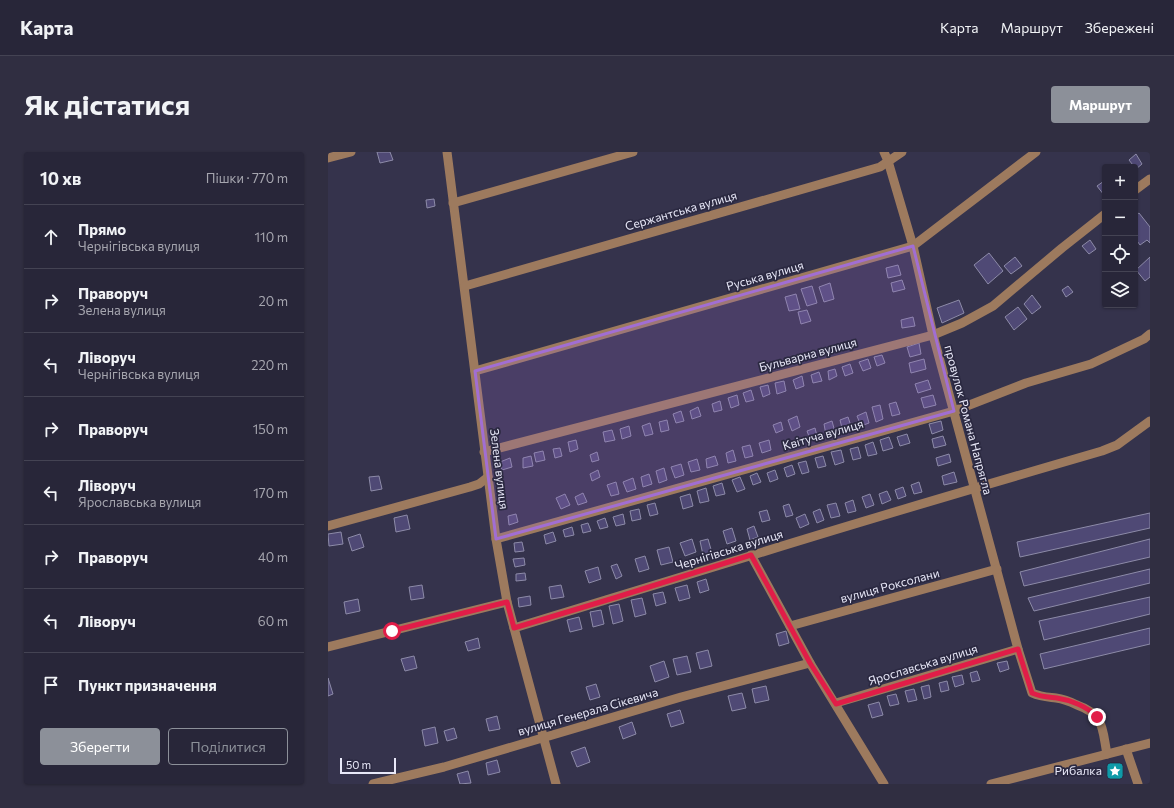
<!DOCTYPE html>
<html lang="uk">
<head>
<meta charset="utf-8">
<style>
  body { margin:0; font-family:Commissioner,sans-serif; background:#302e41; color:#f1f3f6 }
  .controls { position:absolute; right:12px; top:12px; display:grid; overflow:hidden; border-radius:4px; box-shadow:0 1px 3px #0004 }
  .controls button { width:36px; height:36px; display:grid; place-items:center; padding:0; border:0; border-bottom:1px solid #444353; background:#282639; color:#f1f3f6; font:20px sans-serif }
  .scale { position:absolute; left:12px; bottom:10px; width:56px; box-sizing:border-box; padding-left:4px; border:2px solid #e8e8f8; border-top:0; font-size:11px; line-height:14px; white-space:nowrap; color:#e8e8f8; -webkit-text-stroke:3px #2b2941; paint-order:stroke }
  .stop { position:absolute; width:12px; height:12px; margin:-9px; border:3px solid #e11d48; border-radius:50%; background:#fff }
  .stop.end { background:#e11d48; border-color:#fff; box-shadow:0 1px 4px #0008 }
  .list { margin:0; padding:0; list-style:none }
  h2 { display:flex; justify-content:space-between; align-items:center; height:52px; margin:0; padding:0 16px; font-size:17px }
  h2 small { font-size:13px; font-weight:400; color:#a5a5ae }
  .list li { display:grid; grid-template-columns:26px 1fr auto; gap:12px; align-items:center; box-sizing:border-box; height:64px; padding:0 16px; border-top:1px solid #444353 }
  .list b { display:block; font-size:15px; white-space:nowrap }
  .list p { margin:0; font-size:13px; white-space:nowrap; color:#a5a5ae }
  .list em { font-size:13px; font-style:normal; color:#a5a5ae }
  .actions { display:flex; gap:8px; padding:12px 16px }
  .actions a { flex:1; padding:9px 0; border:1px solid #8c9099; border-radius:4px; text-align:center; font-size:14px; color:#8c9099 }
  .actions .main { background:#8c9099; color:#fff }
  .icon { flex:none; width:22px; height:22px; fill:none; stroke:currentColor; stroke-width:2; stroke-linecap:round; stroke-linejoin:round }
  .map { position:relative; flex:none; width:822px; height:632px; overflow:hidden; border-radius:4px }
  header { display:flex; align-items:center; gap:24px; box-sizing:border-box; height:56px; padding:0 20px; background:#282639; border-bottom:1px solid #444353 }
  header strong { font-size:19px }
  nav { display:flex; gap:22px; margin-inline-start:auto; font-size:14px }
  .intro { display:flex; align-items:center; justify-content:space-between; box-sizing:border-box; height:96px; padding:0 24px }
  h1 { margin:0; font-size:28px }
  .button { padding:10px 18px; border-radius:4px; background:#8c9099; color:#fff; font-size:14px; font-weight:700 }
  main { display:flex; gap:24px; padding:0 24px }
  aside { flex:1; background:#282639; border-radius:4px; box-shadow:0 1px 3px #0004 }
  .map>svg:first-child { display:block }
  .building { fill:#4f4975; stroke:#8d8ba8 }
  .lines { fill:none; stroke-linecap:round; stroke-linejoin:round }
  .minor { stroke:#9d7a5e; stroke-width:9 }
  .route { stroke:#e11d48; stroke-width:5 }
  .marked { fill:#a16ed3; fill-opacity:0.2; stroke:#a16ed3; stroke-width:3; stroke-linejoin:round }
  .labels { text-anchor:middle; stroke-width:3.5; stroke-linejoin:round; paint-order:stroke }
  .street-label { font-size:12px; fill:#e8e8f8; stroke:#2b2941 }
  .poi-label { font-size:12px; fill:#e8e8f8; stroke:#2b2941; text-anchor:end }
</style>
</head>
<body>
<header>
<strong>Карта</strong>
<nav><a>Карта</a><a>Маршрут</a><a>Збережені</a></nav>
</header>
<div class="intro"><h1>Як дістатися</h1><a class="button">Маршрут</a></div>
<main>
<aside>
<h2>10 хв<small>Пішки · 770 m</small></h2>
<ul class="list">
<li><svg class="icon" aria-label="ahead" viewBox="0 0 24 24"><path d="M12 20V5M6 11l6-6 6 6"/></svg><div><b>Прямо</b><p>Чернігівська вулиця</p></div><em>110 m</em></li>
<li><svg class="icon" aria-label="right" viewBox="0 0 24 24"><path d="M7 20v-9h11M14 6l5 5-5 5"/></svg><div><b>Праворуч</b><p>Зелена вулиця</p></div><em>20 m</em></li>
<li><svg class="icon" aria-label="left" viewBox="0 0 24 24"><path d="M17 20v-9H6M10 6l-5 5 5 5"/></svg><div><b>Ліворуч</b><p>Чернігівська вулиця</p></div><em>220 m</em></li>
<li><svg class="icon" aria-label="right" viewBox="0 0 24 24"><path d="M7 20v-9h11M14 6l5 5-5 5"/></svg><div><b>Праворуч</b></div><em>150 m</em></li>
<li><svg class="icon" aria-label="left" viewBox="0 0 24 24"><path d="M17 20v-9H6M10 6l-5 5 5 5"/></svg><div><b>Ліворуч</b><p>Ярославська вулиця</p></div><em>170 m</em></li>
<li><svg class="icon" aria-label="right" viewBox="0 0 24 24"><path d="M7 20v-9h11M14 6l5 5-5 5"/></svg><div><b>Праворуч</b></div><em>40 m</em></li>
<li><svg class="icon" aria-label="left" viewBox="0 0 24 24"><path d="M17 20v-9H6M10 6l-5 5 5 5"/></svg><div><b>Ліворуч</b></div><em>60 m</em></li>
<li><svg class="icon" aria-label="arrive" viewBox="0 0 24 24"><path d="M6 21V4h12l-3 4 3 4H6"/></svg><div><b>Пункт призначення</b></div></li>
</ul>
<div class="actions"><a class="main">Зберегти</a><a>Поділитися</a></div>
</aside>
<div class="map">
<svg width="822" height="632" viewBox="0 0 822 632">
  <rect width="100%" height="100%" fill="#35334c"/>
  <!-- building -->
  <g class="building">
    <polygon points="49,0 62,0 65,8 52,11"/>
    <polygon points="808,2 814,12 808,17 801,8"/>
    <polygon points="776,29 777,30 776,43 769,34"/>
    <polygon points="106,47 107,54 99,56 98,48"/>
    <polygon points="811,61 822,75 822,91 819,88 812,93 807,86 808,83 807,81 807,64"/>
    <polygon points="762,88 768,97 761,102 754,94"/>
    <polygon points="661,101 675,119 660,132 646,113"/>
    <polygon points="687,105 694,114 683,122 676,114"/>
    <polygon points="822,105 822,125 817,129 808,118"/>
    <polygon points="570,113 573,123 560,126 558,116"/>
    <polygon points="574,128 577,137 565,140 563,131"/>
    <polygon points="502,131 506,147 496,150 491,135"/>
    <polygon points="484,134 489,151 479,154 473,137"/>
    <polygon points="740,134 745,140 738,145 734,138"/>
    <polygon points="468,142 472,157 461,159 457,145"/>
    <polygon points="704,143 713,155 704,162 696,152"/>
    <polygon points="631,148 636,161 614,171 609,156"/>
    <polygon points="690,155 699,167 686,178 677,165"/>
    <polygon points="479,158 483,169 473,172 470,160"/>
    <polygon points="585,165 587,174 574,176 573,168"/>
    <polygon points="591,191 593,202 582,205 579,195"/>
    <polygon points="554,203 557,211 549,214 546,205"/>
    <polygon points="540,207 543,216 535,219 531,210"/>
    <polygon points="596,207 598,217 583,221 581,211"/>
    <polygon points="522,212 525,221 517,224 514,215"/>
    <polygon points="507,217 509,224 501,228 500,219"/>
    <polygon points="491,220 494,229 485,231 483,223"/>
    <polygon points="474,224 476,234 468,237 465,228"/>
    <polygon points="600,228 603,237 590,241 587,232"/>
    <polygon points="456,229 458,239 449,242 447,231"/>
    <polygon points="440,233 442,242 435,245 432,235"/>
    <polygon points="423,238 426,248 418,250 415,241"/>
    <polygon points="409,243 411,253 403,256 400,246"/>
    <polygon points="605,243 608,253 596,256 593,246"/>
    <polygon points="392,249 394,258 386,260 384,252"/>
    <polygon points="568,250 572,262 564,264 561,252"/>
    <polygon points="552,253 555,267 548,270 544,255"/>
    <polygon points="370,255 373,264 364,267 362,259"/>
    <polygon points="353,259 356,269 348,271 345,262"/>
    <polygon points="538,260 541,271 533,274 529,264"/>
    <polygon points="469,264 472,275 464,279 460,268"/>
    <polygon points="520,265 524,277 515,280 512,268"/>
    <polygon points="339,268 341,278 333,280 331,270"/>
    <polygon points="504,269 507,280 498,283 496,272"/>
    <polygon points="613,269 615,278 604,282 601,272"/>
    <polygon points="453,270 455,278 448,281 445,273"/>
    <polygon points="322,271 325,282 317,284 314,274"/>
    <polygon points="301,274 303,284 294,287 292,277"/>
    <polygon points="487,276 489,284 482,287 479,279"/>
    <polygon points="284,278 287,288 277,290 275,280"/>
    <polygon points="579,282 582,291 572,294 569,285"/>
    <polygon points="615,284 618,293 606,296 604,287"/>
    <polygon points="561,285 565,296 555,299 552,288"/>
    <polygon points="248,288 250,297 242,300 240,290"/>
    <polygon points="441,288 443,298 434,301 431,291"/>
    <polygon points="545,290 549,302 540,304 537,293"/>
    <polygon points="422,293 425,304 417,306 414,295"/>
    <polygon points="530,295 533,306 525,308 522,297"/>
    <polygon points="232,296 234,304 227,306 225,297"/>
    <polygon points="405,298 408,309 400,311 398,301"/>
    <polygon points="513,298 516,310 507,313 503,300"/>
    <polygon points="215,299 217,308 208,310 206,301"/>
    <polygon points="269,300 271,308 264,310 262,303"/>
    <polygon points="621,302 623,310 610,314 608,306"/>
    <polygon points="203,304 205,314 195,316 195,306"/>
    <polygon points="387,304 390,313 379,316 378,307"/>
    <polygon points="495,304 498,314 490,316 487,306"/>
    <polygon points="182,306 184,315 174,318 172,310"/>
    <polygon points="369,307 372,318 363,320 360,310"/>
    <polygon points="478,309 481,320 474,322 470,311"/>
    <polygon points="353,312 356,323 347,326 343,315"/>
    <polygon points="464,313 467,322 459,325 456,316"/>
    <polygon points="336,316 339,328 331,331 328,319"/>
    <polygon points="270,318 272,325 264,329 262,322"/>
    <polygon points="447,318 450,327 442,330 439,321"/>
    <polygon points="626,320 629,330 616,333 614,324"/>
    <polygon points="429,321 433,330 425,333 422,324"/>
    <polygon points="321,322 324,332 315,335 313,325"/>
    <polygon points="51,324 54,337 43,339 41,325"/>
    <polygon points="412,325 417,337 409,340 404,328"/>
    <polygon points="305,326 308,337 299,340 295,330"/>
    <polygon points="288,330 291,342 283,344 279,333"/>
    <polygon points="591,330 594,340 586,342 583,333"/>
    <polygon points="394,331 397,342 388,344 385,334"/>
    <polygon points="575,335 578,344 570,347 567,338"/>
    <polygon points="378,336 381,349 372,351 369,339"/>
    <polygon points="559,339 563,348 554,352 551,342"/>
    <polygon points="255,341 259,350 250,353 247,345"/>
    <polygon points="237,342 242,353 233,357 228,346"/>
    <polygon points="362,342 365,354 355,357 352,345"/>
    <polygon points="542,342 546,353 538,356 534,345"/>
    <polygon points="525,348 528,359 520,361 517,351"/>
    <polygon points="327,351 330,362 322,364 319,353"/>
    <polygon points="508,351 512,364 503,366 499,353"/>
    <polygon points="461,352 465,363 458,365 455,354"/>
    <polygon points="311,357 313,367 304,369 302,359"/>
    <polygon points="492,357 496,368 489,371 485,360"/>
    <polygon points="439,358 442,368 434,370 431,360"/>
    <polygon points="822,361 822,376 692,405 689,390"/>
    <polygon points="188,362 190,370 181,373 180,364"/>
    <polygon points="295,362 297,372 288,374 285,365"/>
    <polygon points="477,362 481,372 472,376 468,366"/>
    <polygon points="79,363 82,377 68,380 66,366"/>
    <polygon points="277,366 280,375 272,377 269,369"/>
    <polygon points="260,371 263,379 255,381 253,373"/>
    <polygon points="426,374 430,385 422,388 419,377"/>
    <polygon points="244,375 246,383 237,385 235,378"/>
    <polygon points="404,376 408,389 399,392 395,379"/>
    <polygon points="13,380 15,392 1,394 0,382"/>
    <polygon points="225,380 228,389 218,392 216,383"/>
    <polygon points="32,382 36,395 24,399 20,386"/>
    <polygon points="364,387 368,400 357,404 352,391"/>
    <polygon points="380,387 384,401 375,403 372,389"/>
    <polygon points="822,387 822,405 696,434 692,420"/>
    <polygon points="194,390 196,399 187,400 186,391"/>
    <polygon points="341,395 345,410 333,413 329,398"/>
    <polygon points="317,404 321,417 311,420 307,407"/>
    <polygon points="196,406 197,413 187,415 185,407"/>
    <polygon points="289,412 294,424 288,427 283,414"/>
    <polygon points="270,415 273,427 261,431 257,419"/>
    <polygon points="822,417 822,431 706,459 700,446"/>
    <polygon points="197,421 198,428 188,429 188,422"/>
    <polygon points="378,427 381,438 372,441 369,430"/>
    <polygon points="94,433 96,446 83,448 81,435"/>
    <polygon points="233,433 236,445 223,447 221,435"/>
    <polygon points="359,433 362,446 351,449 347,436"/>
    <polygon points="335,440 338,451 328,454 325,442"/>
    <polygon points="202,444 203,453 191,455 190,446"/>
    <polygon points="822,445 822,462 716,488 711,469"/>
    <polygon points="314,446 318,462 307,465 303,448"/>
    <polygon points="30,447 32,459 18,462 16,450"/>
    <polygon points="291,452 295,469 285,472 281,454"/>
    <polygon points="273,458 276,472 265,475 262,460"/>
    <polygon points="251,465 254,477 242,480 239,468"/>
    <polygon points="822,476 822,492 716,517 712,502"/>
    <polygon points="458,479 461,491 451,494 448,482"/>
    <polygon points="150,486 152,496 140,499 137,490"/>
    <polygon points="380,498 384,514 372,517 368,501"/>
    <polygon points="86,504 89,516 77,519 73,507"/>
    <polygon points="359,504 363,520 349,523 345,507"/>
    <polygon points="336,509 341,525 327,530 322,514"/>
    <polygon points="679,509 681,517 672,520 669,511"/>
    <polygon points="649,519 652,528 644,530 642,521"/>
    <polygon points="634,523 636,532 627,535 624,525"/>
    <polygon points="0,526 5,542 0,544"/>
    <polygon points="619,529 621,538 613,540 611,531"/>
    <polygon points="268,532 272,545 262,548 258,535"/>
    <polygon points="601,533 603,545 596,547 593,535"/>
    <polygon points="438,534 441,548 427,551 424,537"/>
    <polygon points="586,537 589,548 580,550 577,539"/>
    <polygon points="414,541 418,556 404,559 400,544"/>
    <polygon points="568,542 571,552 562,554 559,544"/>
    <polygon points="551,550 555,563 544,566 540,553"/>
    <polygon points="352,558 356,571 343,575 339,562"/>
    <polygon points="169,564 172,577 161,579 158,567"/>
    <polygon points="304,570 308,582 295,587 291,575"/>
    <polygon points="107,575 110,591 97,594 94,578"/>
    <polygon points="126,576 129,586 119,589 116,579"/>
    <polygon points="257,595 262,610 249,615 243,600"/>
    <polygon points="169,608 172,620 160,623 158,611"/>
    <polygon points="140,619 143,631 132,632 129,622"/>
  </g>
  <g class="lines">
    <!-- minor -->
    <g class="minor">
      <polyline points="119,0 168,387 179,450 228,632"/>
      <path d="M556 0 560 9 585 94 605 183 690 497 704 541C713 545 720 545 728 546 736 547 743 550 749 553 777 563 774 577 779 602"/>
      <polyline points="0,6 23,0"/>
      <polyline points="807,38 822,27"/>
      <polyline points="125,51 305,0"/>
      <polyline points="137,134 552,15 574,0"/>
      <polyline points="147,219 585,94 708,0"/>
      <polyline points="156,300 605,183 634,171 665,154 734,96 777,62"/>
      <polyline points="0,374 142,335 151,332 160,325"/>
      <polyline points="168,387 626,259 698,231 763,212 816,187 822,182"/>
      <polyline points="423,403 482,511 556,632"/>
      <polyline points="462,474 669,417"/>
      <path d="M186 476C266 452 345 427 425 403 541 367 657 333 774 299L789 293 822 269"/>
      <polyline points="0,495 179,450"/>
      <polyline points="508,551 690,497"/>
      <polyline points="798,597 810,632"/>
      <polyline points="45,632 116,615 353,545 482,511"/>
      <polyline points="663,632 822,591"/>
    </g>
  </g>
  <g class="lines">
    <!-- route -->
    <path class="route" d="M64 479 179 450 186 476 289 445 423 403 482 511 508 552 690 497 704 541C713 545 720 545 729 546 743 548 760 555 769 565"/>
  </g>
  <!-- marked area -->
  <path class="marked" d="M585 94 626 259 168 387 147 219Z"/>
  <!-- icons -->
  <defs>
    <g id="sight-square" transform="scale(0.9)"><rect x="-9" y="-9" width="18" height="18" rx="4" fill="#0f9aa8" stroke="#2b2941"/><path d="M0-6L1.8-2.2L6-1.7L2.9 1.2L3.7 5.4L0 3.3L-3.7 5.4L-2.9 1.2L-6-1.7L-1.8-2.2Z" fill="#fff"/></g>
  </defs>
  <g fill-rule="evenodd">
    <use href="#sight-square" x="787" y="619"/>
  </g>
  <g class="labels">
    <!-- street labels -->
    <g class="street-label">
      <text transform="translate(353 59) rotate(-16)" y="4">Сержантська вулиця</text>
      <text transform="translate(437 124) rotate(-16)" y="4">Руська вулиця</text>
      <text transform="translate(480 203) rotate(-15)" y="4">Бульварна вулиця</text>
      <text transform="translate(640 268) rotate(75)" y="4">провулок Романа Напрягла</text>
      <text transform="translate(495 283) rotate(-16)" y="4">Квітуча вулиця</text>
      <text transform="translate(171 317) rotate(83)" y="4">Зелена вулиця</text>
      <text transform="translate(401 398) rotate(-17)" y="4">Чернігівська вулиця</text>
      <text transform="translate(562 434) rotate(-15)" y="4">вулиця Роксолани</text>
      <text transform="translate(595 513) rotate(-17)" y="4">Ярославська вулиця</text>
      <text transform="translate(260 560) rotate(-16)" y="4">вулиця Генерала Сікевича</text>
    </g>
    <!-- poi labels -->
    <g class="poi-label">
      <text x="774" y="623">Рибалка</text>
    </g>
  </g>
</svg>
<div class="controls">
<button>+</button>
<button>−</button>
<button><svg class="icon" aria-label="locate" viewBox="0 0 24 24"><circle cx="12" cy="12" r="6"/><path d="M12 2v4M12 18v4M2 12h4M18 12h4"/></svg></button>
<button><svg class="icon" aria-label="layers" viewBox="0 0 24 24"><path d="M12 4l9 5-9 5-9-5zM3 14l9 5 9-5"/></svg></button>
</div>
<div class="scale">50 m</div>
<div class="stop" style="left:64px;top:479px"></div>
<div class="stop end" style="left:769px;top:565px"></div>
</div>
</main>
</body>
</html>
